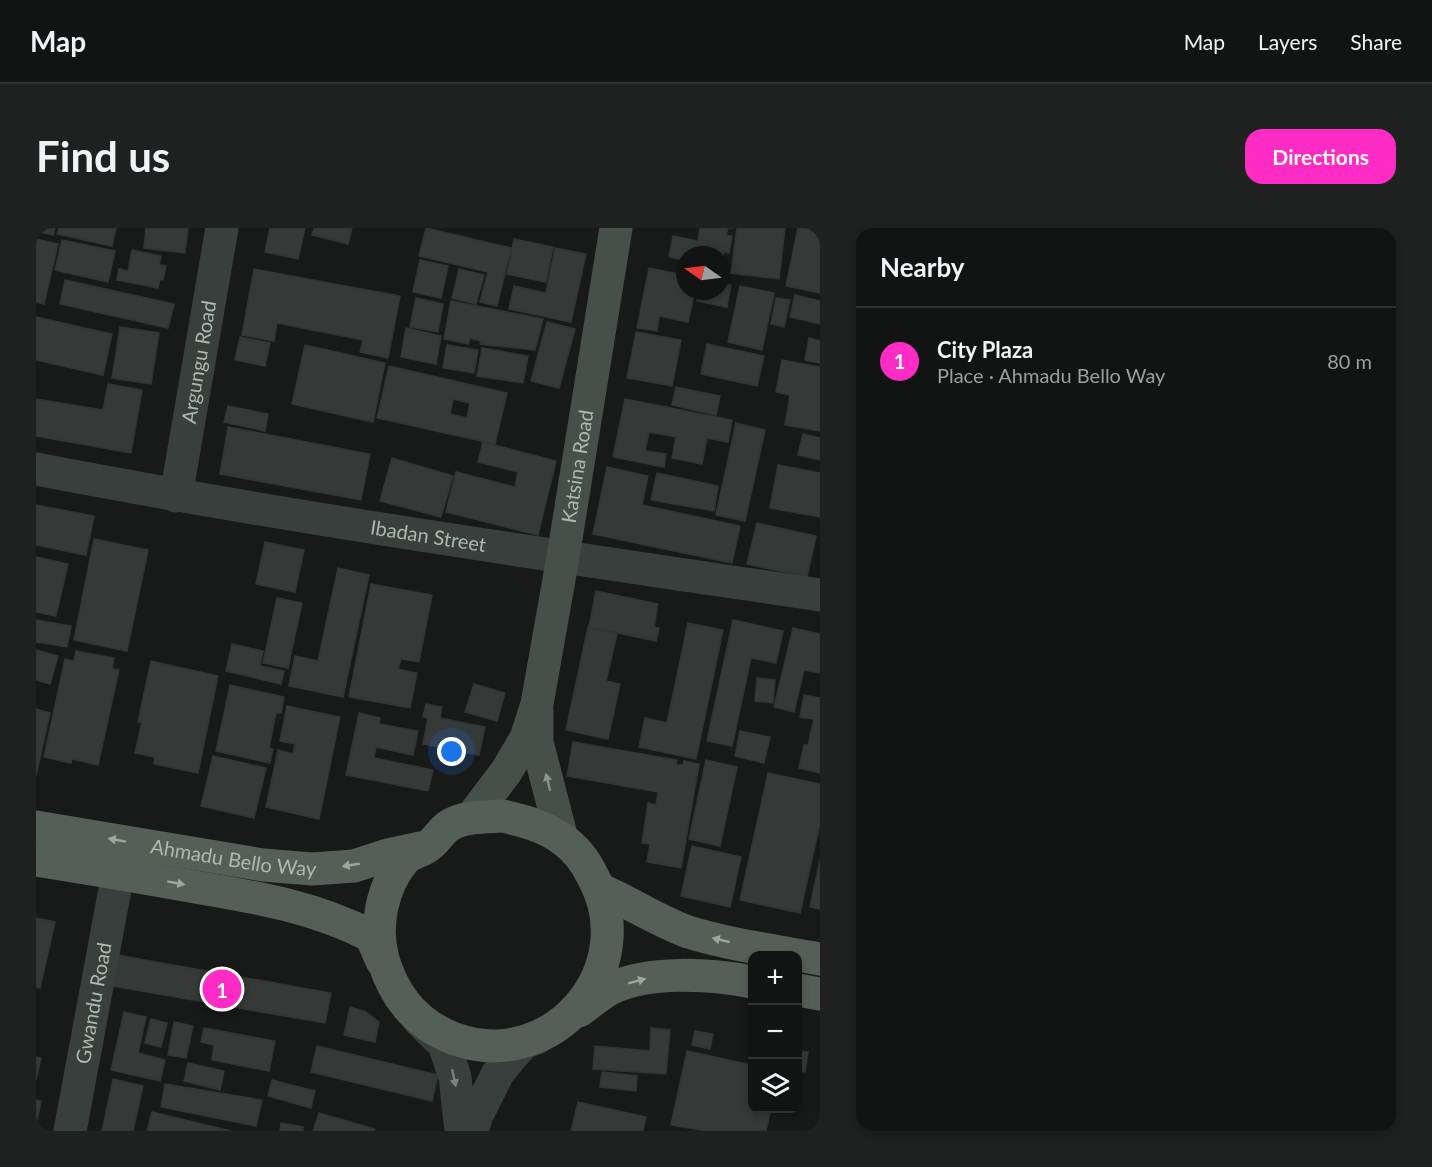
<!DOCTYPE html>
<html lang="en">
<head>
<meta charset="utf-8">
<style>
  body { margin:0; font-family:Lato,sans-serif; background:#1f2121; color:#f1f3f6 }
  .controls { position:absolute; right:18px; bottom:18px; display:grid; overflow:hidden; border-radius:12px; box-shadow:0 3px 9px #0003 }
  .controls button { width:54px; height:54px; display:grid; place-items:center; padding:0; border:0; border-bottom:2px solid #313333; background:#121413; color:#f1f3f6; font:30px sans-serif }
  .compass { position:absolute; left:640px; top:18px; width:54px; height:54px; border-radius:50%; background:#121413; box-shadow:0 3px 9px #0003; rotate:284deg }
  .you { position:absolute; left:416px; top:524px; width:21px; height:21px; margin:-15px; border:4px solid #fff; border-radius:50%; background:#1a73e8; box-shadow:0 0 0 9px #1a73e833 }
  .badge { display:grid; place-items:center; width:39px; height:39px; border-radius:50%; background:#ff2bc5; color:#fff; font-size:20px; font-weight:700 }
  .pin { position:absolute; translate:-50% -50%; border:3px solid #fff; box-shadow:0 2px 6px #0006 }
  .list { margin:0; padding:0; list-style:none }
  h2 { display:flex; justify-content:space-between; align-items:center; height:78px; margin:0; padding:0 24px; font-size:26px }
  h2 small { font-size:20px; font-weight:400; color:#9c9ea0 }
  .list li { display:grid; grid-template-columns:39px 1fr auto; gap:18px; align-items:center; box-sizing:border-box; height:108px; padding:0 24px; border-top:2px solid #313333 }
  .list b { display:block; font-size:22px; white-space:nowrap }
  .list p { margin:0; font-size:20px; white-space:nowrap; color:#9c9ea0 }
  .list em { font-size:20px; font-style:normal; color:#9c9ea0 }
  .icon { flex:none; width:33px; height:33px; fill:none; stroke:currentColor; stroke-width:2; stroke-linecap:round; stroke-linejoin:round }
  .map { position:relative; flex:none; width:784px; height:903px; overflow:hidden; border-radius:18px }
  header { display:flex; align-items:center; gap:36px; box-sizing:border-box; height:84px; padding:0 30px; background:#121413; border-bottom:2px solid #313333 }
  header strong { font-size:28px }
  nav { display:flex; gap:33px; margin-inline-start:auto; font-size:21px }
  .intro { display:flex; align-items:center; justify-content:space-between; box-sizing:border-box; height:144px; padding:0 36px }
  h1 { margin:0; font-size:42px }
  .button { padding:15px 27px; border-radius:18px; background:#ff2bc5; color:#fff; font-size:21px; font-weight:700 }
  main { display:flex; gap:36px; padding:0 36px }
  aside { flex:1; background:#121413; border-radius:18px; box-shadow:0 3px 9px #0003 }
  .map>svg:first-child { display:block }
  .building { fill:#353937; stroke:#313634; stroke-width:1.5; fill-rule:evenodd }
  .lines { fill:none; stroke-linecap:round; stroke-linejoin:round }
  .street { stroke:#383f3c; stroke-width:33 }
  .secondary { stroke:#46504a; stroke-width:33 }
  .primary { stroke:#545f58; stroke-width:33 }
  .oneway { fill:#86968b }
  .oneway2 { fill:#98a99d }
  .oneway3 { fill:#76837b }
  .labels { text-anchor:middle; stroke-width:4.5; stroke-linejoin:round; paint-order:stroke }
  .street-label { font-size:20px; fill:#a9bbae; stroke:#131514 }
</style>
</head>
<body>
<header>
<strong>Map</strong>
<nav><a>Map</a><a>Layers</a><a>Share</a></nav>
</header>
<div class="intro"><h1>Find us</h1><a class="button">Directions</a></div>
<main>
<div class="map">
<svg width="784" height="903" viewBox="0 0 784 903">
  <rect width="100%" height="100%" fill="#181a19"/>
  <!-- building -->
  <g class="building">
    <polygon points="0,0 19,0 17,7 0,3"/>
    <polygon points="23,0 80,0 76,18 21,6"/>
    <polygon points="110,0 152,0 149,25 108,20"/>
    <polygon points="234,0 269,0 262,31 229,24"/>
    <polygon points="278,0 316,0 312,16 276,7"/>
    <polygon points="390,0 475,20 461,78 444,74 452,44 383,28"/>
    <polygon points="664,0 698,0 692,0 690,7 696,8 693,25 688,24 686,35 691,36 691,41 685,40 685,27 649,27 649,32 633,29 637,8 662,13"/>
    <polygon points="701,0 749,0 743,51 695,45"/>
    <polygon points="762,0 784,0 784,65 750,58"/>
    <polygon points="0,11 22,16 8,76 0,74"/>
    <polygon points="478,11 517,19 510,54 471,46"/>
    <polygon points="26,12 79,23 72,54 19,42"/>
    <polygon points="519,20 550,26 535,94 473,81 478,58 510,65"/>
    <polygon points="96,22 125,28 123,37 130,38 127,52 124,51 122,60 81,52 83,41 92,43"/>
    <polygon points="384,32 412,38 405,70 377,64"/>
    <polygon points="613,40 649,47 649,63 659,63 652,94 623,88 621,103 601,100"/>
    <polygon points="218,41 364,68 352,130 324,124 327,112 241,95 238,113 206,107"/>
    <polygon points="423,41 448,47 440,76 416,70"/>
    <polygon points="29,52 138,76 132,100 24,76"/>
    <polygon points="685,55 695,57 691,79 661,73 664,63 685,63"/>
    <polygon points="704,58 738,65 726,122 692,114"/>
    <polygon points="759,67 784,73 784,96 754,89"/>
    <polygon points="380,70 407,76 402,104 374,99"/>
    <polygon points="740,70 754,72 748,99 735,96"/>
    <polygon points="415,73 507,91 499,122 444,116 445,113 434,110 432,116 408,111"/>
    <polygon points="0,89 76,106 67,147 0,132"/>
    <polygon points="511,94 539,101 523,160 495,153"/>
    <polygon points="84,99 123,105 115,156 76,150"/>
    <polygon points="370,100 405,108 400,136 365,129"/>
    <polygon points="600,104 645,112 636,158 591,150"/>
    <polygon points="204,109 234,115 229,138 199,132"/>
    <polygon points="773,110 784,113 784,135 769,132"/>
    <polygon points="671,116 728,128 721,158 665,146"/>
    <polygon points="269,117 349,135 337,194 256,176"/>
    <polygon points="411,117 442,122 438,145 407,140"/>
    <polygon points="446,120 492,128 487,155 441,148"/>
    <polygon points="746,132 784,139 784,203 749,197 754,167 740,164"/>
    <path d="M353 138 471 165 459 216 341 190ZM417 171 434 175 431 190 414 186Z"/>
    <polygon points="72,156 106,162 95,225 0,208 0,171 67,182"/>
    <polygon points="640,159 684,168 680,187 636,177"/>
    <polygon points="589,171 696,192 692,214 671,210 666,236 636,230 640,209 613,204 609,223 630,226 628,239 577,229"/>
    <polygon points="192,178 232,186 229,203 188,194"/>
    <polygon points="700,195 729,202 709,293 680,287"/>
    <polygon points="192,199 334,226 325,272 184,246"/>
    <polygon points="767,206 784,210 784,232 762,227"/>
    <polygon points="447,214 520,233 502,307 410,284 420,244 479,259 482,244 442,234"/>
    <polygon points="356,230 417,248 405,289 344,273"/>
    <polygon points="742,237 784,245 784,289 734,280"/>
    <polygon points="571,239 612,248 606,277 704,298 696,335 557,306"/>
    <polygon points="621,245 682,258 678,283 615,272"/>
    <polygon points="0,277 58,288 50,327 0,317"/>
    <polygon points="721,295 780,308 771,349 711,336"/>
    <polygon points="58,311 112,322 91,423 38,412"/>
    <polygon points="229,314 268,322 259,364 220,356"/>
    <polygon points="0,329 32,336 20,388 0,384"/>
    <polygon points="302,340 333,347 307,469 253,458 259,428 282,433"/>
    <polygon points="335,356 396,367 383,434 365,431 362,441 381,445 374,480 313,469"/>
    <polygon points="560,363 622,376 618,399 623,400 620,413 553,399"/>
    <polygon points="241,370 266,375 252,440 227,435"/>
    <polygon points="0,392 35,398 31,419 0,414"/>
    <polygon points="697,392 747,403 740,435 715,430 696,518 671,513"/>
    <polygon points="652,395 687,402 660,531 603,519 609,490 631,495"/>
    <polygon points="552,399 581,406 570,453 584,456 572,511 530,502"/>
    <polygon points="757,400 784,406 784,445 768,442 758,484 738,479"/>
    <polygon points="196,416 227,423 224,438 248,443 245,456 190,443"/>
    <polygon points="0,422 22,428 14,456 0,452"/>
    <polygon points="40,423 78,430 76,441 83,442 62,537 36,531 35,535 8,529 29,431 38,433"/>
    <polygon points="115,433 182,448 162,545 118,536 119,529 99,525 106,494 102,494"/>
    <polygon points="721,450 739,452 737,475 719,473"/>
    <polygon points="438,456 469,465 461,493 429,484"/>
    <polygon points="194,457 248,469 245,485 240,485 233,520 237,521 234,535 180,523"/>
    <polygon points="768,467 784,470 784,545 763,540 768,517 772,517 778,491 764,489"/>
    <polygon points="390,476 406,479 404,490 449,499 443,527 387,516 392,490 387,489"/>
    <polygon points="251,478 304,489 283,591 230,579 242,522 257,526 259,516 244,513"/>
    <polygon points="0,481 14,485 0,548"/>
    <polygon points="323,485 344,490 343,496 382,503 377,527 340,519 338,530 397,542 392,563 310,547"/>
    <polygon points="704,503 734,509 728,535 699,528"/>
    <polygon points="537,514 641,532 640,537 647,537 648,533 663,536 645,640 611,634 614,616 606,615 612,575 620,577 622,564 531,548"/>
    <polygon points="177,528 230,540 218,590 165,578"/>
    <polygon points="670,532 701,539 684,618 653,611"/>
    <polygon points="732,545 784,556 784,595 764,685 704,672"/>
    <polygon points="656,618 705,629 694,679 645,668"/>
    <polygon points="784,632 784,681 774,679"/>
    <polygon points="0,690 19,694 4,760 0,759"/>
    <polygon points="81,727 295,765 289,795 76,758"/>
    <polygon points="314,779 330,784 343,794 339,814 308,807"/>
    <polygon points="88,784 110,789 102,825 129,832 124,853 75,842"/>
    <polygon points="115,791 131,795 125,819 109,815"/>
    <polygon points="138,794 157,798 150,830 132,827"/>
    <polygon points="168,800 239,813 233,843 176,832 178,817 165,814"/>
    <polygon points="615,800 634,802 630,846 557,841 559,818 614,823"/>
    <polygon points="659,803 677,806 674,821 656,817"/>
    <polygon points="281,818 402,847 396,873 275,844"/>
    <polygon points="651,823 716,837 716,880 735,880 730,903 670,903 635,897"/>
    <polygon points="762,823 772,824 769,844 762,843"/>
    <polygon points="0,829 5,830 0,852"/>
    <polygon points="152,835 188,843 184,862 148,853"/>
    <polygon points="566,844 601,848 600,863 564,859"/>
    <polygon points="77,851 107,858 97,903 66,903"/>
    <polygon points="236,852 279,863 275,880 232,868"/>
    <polygon points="129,856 226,872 220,898 125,879"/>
    <polygon points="0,872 5,873 0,898"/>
    <polygon points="542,874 610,889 607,903 535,903"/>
    <polygon points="116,884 195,903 111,903"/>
    <polygon points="283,885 339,901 338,903 277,903"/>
    <polygon points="245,895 267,899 267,903 244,903"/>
  </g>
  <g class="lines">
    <!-- street -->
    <g class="street">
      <path id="s1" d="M0 241C260 291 522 328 784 367"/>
      <path id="s2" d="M140 268 186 0"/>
      <polyline points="382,791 408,816 419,849 425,903"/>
      <path id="s3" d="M34 903 82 645"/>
      <polyline points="436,903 441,887 462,845 487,815 501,810"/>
    </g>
    <!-- secondary -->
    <g class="secondary">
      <polyline points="501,484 501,514 526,611"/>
      <path id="s4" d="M435 590 470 544 490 510 501 476 527 329 580 0"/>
    </g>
    <!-- primary -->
    <g class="primary">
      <path d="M467 588C488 593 508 598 526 611 539 620 550 634 557 649 607 740 517 846 419 811 381 797 358 769 347 731 338 699 346 658 368 632 373 626 384 624 391 619 400 614 405 602 414 597 429 588 450 589 467 588Z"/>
      <path id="s5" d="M0 599 227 637 276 641 318 638 352 627 385 620"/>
      <path d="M0 632C51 640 103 649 154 658 218 669 277 678 335 708L346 733"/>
      <path d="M565 662C595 675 622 693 652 704 695 717 740 723 784 731"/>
      <polyline points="762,762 784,766"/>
      <path d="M543 783C553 776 563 767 574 761 612 742 675 746 716 754"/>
    </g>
  </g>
  <!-- one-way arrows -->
  <defs><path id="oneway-solid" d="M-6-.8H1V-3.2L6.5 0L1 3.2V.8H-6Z" transform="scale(1.5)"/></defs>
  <use class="oneway" href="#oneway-solid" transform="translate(512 554) rotate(-104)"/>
  <g class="oneway2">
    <use href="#oneway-solid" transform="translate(81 612) rotate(-170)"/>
    <use href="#oneway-solid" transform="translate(315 637) rotate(171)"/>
    <use href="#oneway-solid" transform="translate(140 655) rotate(10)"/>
    <use href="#oneway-solid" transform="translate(685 712) rotate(-166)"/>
    <use href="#oneway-solid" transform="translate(601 753) rotate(-15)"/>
  </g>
  <use class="oneway3" href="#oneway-solid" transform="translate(418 850) rotate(78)"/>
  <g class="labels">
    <!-- street labels -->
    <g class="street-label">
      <text dy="7" stroke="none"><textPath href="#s2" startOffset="136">Argungu Road</textPath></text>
      <text dy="7" stroke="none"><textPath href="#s4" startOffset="374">Katsina Road</textPath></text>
      <text dy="7" stroke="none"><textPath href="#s1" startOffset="398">Ibadan Street</textPath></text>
      <text dy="7" stroke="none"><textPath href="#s5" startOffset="200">Ahmadu Bello Way</textPath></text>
      <text dy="7" stroke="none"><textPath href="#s3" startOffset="130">Gwandu Road</textPath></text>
    </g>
  </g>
</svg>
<div class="controls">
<button>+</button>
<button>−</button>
<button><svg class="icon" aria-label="layers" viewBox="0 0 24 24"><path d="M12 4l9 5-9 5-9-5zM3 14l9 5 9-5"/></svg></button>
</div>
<svg class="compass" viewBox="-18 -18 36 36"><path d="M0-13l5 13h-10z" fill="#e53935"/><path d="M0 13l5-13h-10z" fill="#9c9ea0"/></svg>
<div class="you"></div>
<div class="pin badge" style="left:186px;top:761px">1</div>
</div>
<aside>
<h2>Nearby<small></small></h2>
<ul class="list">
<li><span class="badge">1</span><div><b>City Plaza</b><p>Place · Ahmadu Bello Way</p></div><em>80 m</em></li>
</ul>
</aside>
</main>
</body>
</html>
